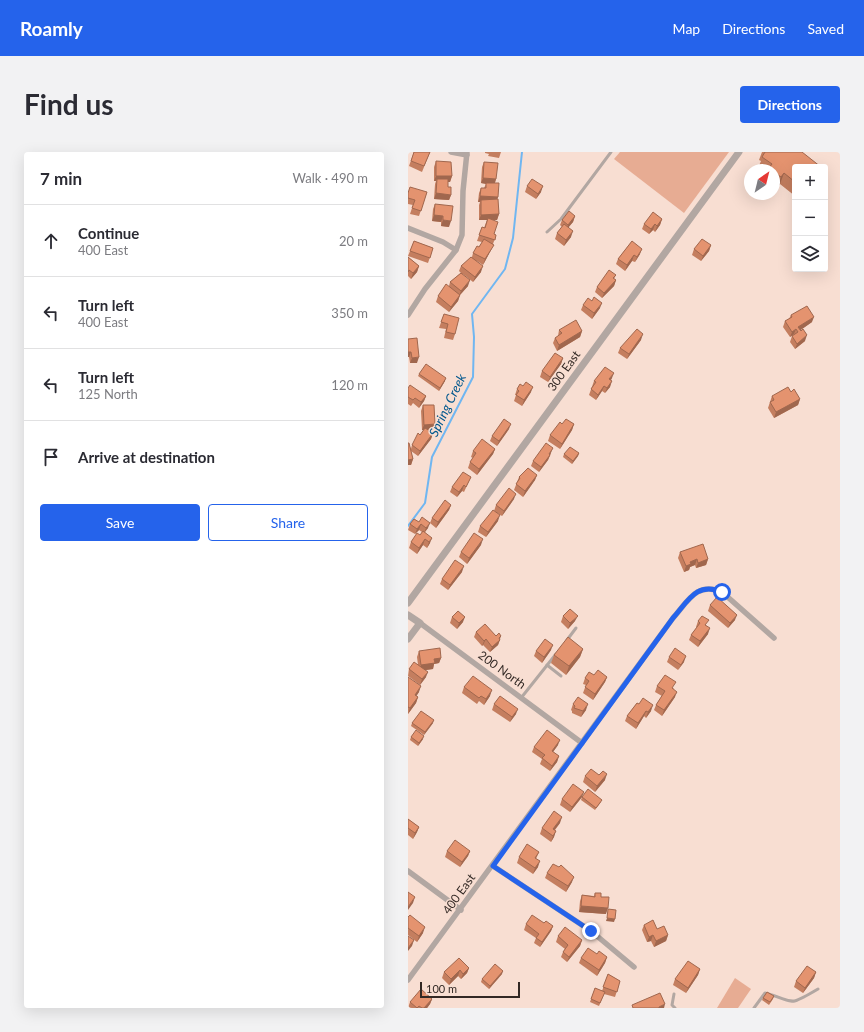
<!DOCTYPE html>
<html lang="en">
<head>
<meta charset="utf-8">
<style>
  body { margin:0; font-family:Lato,sans-serif; background:#f2f2f3; color:#2b2b33 }
  .controls { position:absolute; right:12px; top:12px; display:grid; overflow:hidden; border-radius:4px; box-shadow:0 4px 16px #0002 }
  .controls button { width:36px; height:36px; display:grid; place-items:center; padding:0; border:0; border-bottom:1px solid #e1e1e2; background:#fff; color:#2b2b33; font:20px sans-serif }
  .compass { position:absolute; left:336px; top:12px; width:36px; height:36px; border-radius:50%; background:#fff; box-shadow:0 4px 16px #0002; rotate:35deg }
  .scale { position:absolute; left:12px; bottom:10px; width:100px; box-sizing:border-box; padding-left:4px; border:2px solid #322824; border-top:0; font-size:11px; line-height:14px; white-space:nowrap; color:#322824; -webkit-text-stroke:3px #f8ded2; paint-order:stroke }
  .stop { position:absolute; width:12px; height:12px; margin:-9px; border:3px solid #2563eb; border-radius:50%; background:#fff }
  .stop.end { background:#2563eb; border-color:#fff; box-shadow:0 1px 4px #0008 }
  .list { margin:0; padding:0; list-style:none }
  h2 { display:flex; justify-content:space-between; align-items:center; height:52px; margin:0; padding:0 16px; font-size:17px }
  h2 small { font-size:13px; font-weight:400; color:#7c7c81 }
  .list li { display:grid; grid-template-columns:26px 1fr auto; gap:12px; align-items:center; box-sizing:border-box; height:72px; padding:0 16px; border-top:1px solid #e1e1e2 }
  .list b { display:block; font-size:15px; white-space:nowrap }
  .list p { margin:0; font-size:13px; white-space:nowrap; color:#7c7c81 }
  .list em { font-size:13px; font-style:normal; color:#7c7c81 }
  .actions { display:flex; gap:8px; padding:12px 16px }
  .actions a { flex:1; padding:9px 0; border:1px solid #2563eb; border-radius:4px; text-align:center; font-size:14px; color:#2563eb }
  .actions .main { background:#2563eb; color:#fff }
  .icon { flex:none; width:22px; height:22px; fill:none; stroke:currentColor; stroke-width:2; stroke-linecap:round; stroke-linejoin:round }
  .map { position:relative; flex:none; width:432px; height:856px; overflow:hidden; border-radius:4px }
  header { display:flex; align-items:center; gap:24px; box-sizing:border-box; height:56px; padding:0 20px; background:#2563eb; color:#fff }
  header strong { font-size:19px }
  nav { display:flex; gap:22px; margin-inline-start:auto; font-size:14px }
  .intro { display:flex; align-items:center; justify-content:space-between; box-sizing:border-box; height:96px; padding:0 24px }
  h1 { margin:0; font-size:28px }
  .button { padding:10px 18px; border-radius:4px; background:#2563eb; color:#fff; font-size:14px; font-weight:700 }
  main { display:flex; gap:24px; padding:0 24px }
  aside { flex:1; background:#fff; border-radius:4px; box-shadow:0 4px 16px #0002 }
  .map>svg:first-child { display:block }
  .green { fill:#e7ac93 }
  .lines { fill:none; stroke-linecap:round; stroke-linejoin:round }
  .stream { stroke:#70b6f1; stroke-width:2 }
  .service { stroke:#b2a7a2; stroke-width:3 }
  .minor { stroke:#b2a7a2; stroke-width:5.5 }
  .tertiary { stroke:#b2a7a2; stroke-width:7 }
  .wall { fill:#c47e5f }
  .shaded-wall { fill:#a0674e }
  .building { fill:#e4936f; stroke:#a0674e }
  .route { stroke:#2563eb; stroke-width:5 }
  .labels { text-anchor:middle; stroke-width:3; stroke-linejoin:round; paint-order:stroke }
  .street-label { font-size:12px; fill:#322824; stroke:#f8ded2 }
  .water-label { font-size:13px; font-style:italic; fill:#00578d; stroke:#f8ded2 }
</style>
</head>
<body>
<header>
<strong>Roamly</strong>
<nav><a>Map</a><a>Directions</a><a>Saved</a></nav>
</header>
<div class="intro"><h1>Find us</h1><a class="button">Directions</a></div>
<main>
<aside>
<h2>7 min<small>Walk · 490 m</small></h2>
<ul class="list">
<li><svg class="icon" aria-label="ahead" viewBox="0 0 24 24"><path d="M12 20V5M6 11l6-6 6 6"/></svg><div><b>Continue</b><p>400 East</p></div><em>20 m</em></li>
<li><svg class="icon" aria-label="left" viewBox="0 0 24 24"><path d="M17 20v-9H6M10 6l-5 5 5 5"/></svg><div><b>Turn left</b><p>400 East</p></div><em>350 m</em></li>
<li><svg class="icon" aria-label="left" viewBox="0 0 24 24"><path d="M17 20v-9H6M10 6l-5 5 5 5"/></svg><div><b>Turn left</b><p>125 North</p></div><em>120 m</em></li>
<li><svg class="icon" aria-label="arrive" viewBox="0 0 24 24"><path d="M6 21V4h12l-3 4 3 4H6"/></svg><div><b>Arrive at destination</b></div></li>
</ul>
<div class="actions"><a class="main">Save</a><a>Share</a></div>
</aside>
<div class="map">
<svg width="432" height="856" viewBox="0 0 432 856">
  <rect width="100%" height="100%" fill="#f8ded2"/>
  <!-- green -->
  <g class="green">
    <polygon points="212,0 321,0 276,61 206,7"/>
    <polygon points="327,826 343,837 330,856 309,856"/>
  </g>
  <g class="lines">
    <!-- stream -->
    <polyline class="stream" points="0,374 17,351 24,305 65,225 66,185 64,162 97,117 105,86 114,0"/>
    <!-- service -->
    <g class="service">
      <polyline points="139,80 153,67 203,0"/>
      <polyline points="159,488 168,476"/>
      <polyline points="139,513 153,524"/>
      <polyline points="113,546 148,502"/>
      <polyline points="266,842 264,853 267,856"/>
      <path d="M346 856 357 841C388 849 378 856 410 837"/>
    </g>
    <!-- minor -->
    <g class="minor">
      <polyline points="43,0 59,3"/>
      <polyline points="0,76 35,90 48,98"/>
      <polyline points="0,163 17,137 48,98 54,83 55,39 59,0"/>
      <polyline points="12,471 174,591"/>
      <polyline points="85,714 183,779 226,815"/>
      <polyline points="0,719 53,758"/>
      <path d="M0 828 265 466C280 449 289 429 314 440L366 486"/>
    </g>
    <!-- tertiary -->
    <g class="tertiary">
      <polyline points="0,451 331,0"/>
      <polyline points="0,463 12,471 0,487"/>
    </g>
  </g>
  <!-- wall -->
  <g class="wall">
    <polygon points="6,0 22,0 14,20 1,14"/>
    <polygon points="77,0 93,0 91,6 80,4 81,2 77,1"/>
    <polygon points="354,0 394,0 387,15 387,44 372,32 369,36 366,33 366,18 353,18 350,16 353,9 351,8"/>
    <polygon points="28,9 44,24 42,30 40,30 40,35 43,43 41,48 26,47 27,32 28,29 26,29 26,15"/>
    <polygon points="76,10 88,27 87,31 90,45 89,47 91,62 89,68 85,68 86,82 88,83 83,98 75,113 69,109 73,120 65,130 55,122 60,134 52,143 50,149 41,160 28,150 30,144 41,134 42,130 53,121 51,119 53,114 64,105 65,101 71,95 74,90 69,89 74,75 76,76 79,68 71,68 71,53 72,50 70,50 71,41 73,36 76,36 78,32 73,31 74,15"/>
    <polygon points="119,34 133,40 128,47 117,40"/>
    <polygon points="0,40 19,40 11,64 2,62 5,53 0,52"/>
    <polygon points="27,52 41,75 33,74 33,70 24,69 25,57"/>
    <polygon points="167,64 165,70 160,76 163,85 156,94 147,87 149,81 154,75 152,73 154,68"/>
    <polygon points="254,67 252,73 247,80 245,78 241,82 234,77 236,72"/>
    <polygon points="6,89 25,96 20,111 0,104"/>
    <polygon points="224,89 232,102 227,110 224,109 217,119 208,112 210,107"/>
    <polygon points="303,93 301,99 293,109 284,103 286,97"/>
    <polygon points="0,105 11,114 9,120 3,127 0,124"/>
    <polygon points="208,123 206,127 208,128 206,134 194,146 187,140 189,135"/>
    <polygon points="175,153 192,156 184,167 173,158"/>
    <polygon points="36,162 47,182 45,188 36,186 38,177 31,176"/>
    <polygon points="383,163 404,170 392,178 397,189 387,197 382,190 384,184 386,182 382,185 375,175 377,169 381,167"/>
    <polygon points="151,178 174,179 172,185 149,199 145,191 147,186 150,184"/>
    <polygon points="0,187 9,211 2,211 1,205 0,205"/>
    <polygon points="233,188 219,207 210,201 212,196"/>
    <polygon points="155,206 153,212 140,230 132,225 134,219"/>
    <polygon points="11,222 37,229 31,239 10,224"/>
    <polygon points="204,226 203,228 202,235 197,241 194,239 188,248 181,243 186,229"/>
    <polygon points="0,236 18,244 16,249 11,256 5,251 3,254 0,252"/>
    <polygon points="109,237 123,240 114,254 106,249 108,243 107,243"/>
    <polygon points="364,244 392,247 390,253 366,266 360,256"/>
    <polygon points="15,253 27,272 25,278 20,278 25,281 23,287 10,304 3,299 5,307 3,313 0,313 0,291 3,297 4,293 16,278 14,278 13,259"/>
    <polygon points="154,272 166,272 164,278 152,297 140,289 142,283"/>
    <polygon points="101,277 89,294 82,289 84,284"/>
    <polygon points="87,297 85,302 69,323 60,316 62,310 65,306 63,305 65,299"/>
    <polygon points="143,301 140,308 131,320 123,314 125,309"/>
    <polygon points="171,301 170,304 164,312 155,305 156,302"/>
    <polygon points="129,323 127,328 115,345 106,338 111,325"/>
    <polygon points="63,325 56,340 54,339 49,345 42,340 44,335"/>
    <polygon points="106,347 94,364 86,359 88,353"/>
    <polygon points="43,353 41,358 28,376 22,371 24,366"/>
    <polygon points="6,367 20,376 17,380 22,391 19,396 15,393 9,402 1,396 3,390 12,383 14,380 11,378 7,382 0,378 2,372"/>
    <polygon points="90,369 78,385 70,380 72,374"/>
    <polygon points="73,393 59,412 51,405 53,400"/>
    <polygon points="272,400 300,407 298,413 288,416 287,413 282,415 281,418 276,420 270,406"/>
    <polygon points="54,420 40,438 32,432 34,427"/>
    <polygon points="302,453 327,468 320,476 300,459"/>
    <polygon points="155,464 167,469 160,477 153,470"/>
    <polygon points="44,465 55,470 49,477 42,471"/>
    <polygon points="290,469 299,474 300,482 290,495 281,488 283,483 289,475 288,475"/>
    <polygon points="68,480 88,484 92,488 90,493 82,500 75,493 74,494 66,485"/>
    <polygon points="175,497 172,505 158,523 143,511 146,503"/>
    <polygon points="143,498 134,511 126,504 128,499"/>
    <polygon points="11,499 33,506 31,511 26,512 25,517 17,518 18,525 12,533 0,524 1,517 10,513 9,505"/>
    <polygon points="261,505 276,510 270,518 259,510"/>
    <polygon points="186,523 199,525 197,530 185,548 175,541 178,533 175,532 177,526"/>
    <polygon points="0,525 11,540 8,544 10,545 8,551 0,562"/>
    <polygon points="249,534 266,536 265,537 267,545 254,564 246,558 248,553 254,544 247,540"/>
    <polygon points="56,535 82,544 76,553 71,549 69,552 54,541"/>
    <polygon points="229,551 243,559 238,566 236,564 228,577 217,569 219,564"/>
    <polygon points="86,552 108,562 102,570 84,558"/>
    <polygon points="165,552 178,558 173,565 164,561 164,559 163,558"/>
    <polygon points="4,571 25,571 16,583 3,574"/>
    <polygon points="3,585 15,587 10,594 2,588"/>
    <polygon points="150,593 145,600 151,604 149,610 142,619 132,612 134,607 124,600 126,595"/>
    <polygon points="177,624 197,628 187,640 175,630"/>
    <polygon points="174,645 162,660 152,653 154,647"/>
    <polygon points="174,645 193,650 187,658 173,648"/>
    <polygon points="0,667 11,675 9,680 5,687 0,683"/>
    <polygon points="152,671 147,678 146,685 143,690 132,682 134,676"/>
    <polygon points="39,699 62,699 60,704 52,715 37,705"/>
    <polygon points="131,700 128,707 130,715 125,722 109,711 111,705"/>
    <polygon points="139,721 164,730 158,740 137,726"/>
    <polygon points="187,741 193,745 198,762 171,760 172,749 174,743 186,744"/>
    <polygon points="0,765 15,781 9,790 0,783"/>
    <polygon points="136,771 145,774 143,779 132,795 126,791 128,786 116,778 118,772"/>
    <polygon points="236,773 260,783 258,789 246,795 243,789 239,790 234,778"/>
    <polygon points="150,784 174,788 172,794 159,810 153,805 155,800 157,797 148,790"/>
    <polygon points="189,802 199,805 197,811 189,824 171,811 173,806"/>
    <polygon points="61,816 59,821 53,827 50,824 41,833 34,826 36,820"/>
    <polygon points="292,817 290,823 278,841 265,833 267,827"/>
    <polygon points="408,820 406,826 395,841 386,835 388,829"/>
    <polygon points="94,822 81,837 73,830 74,827"/>
    <polygon points="200,822 212,829 207,845 196,842 191,854 182,850 187,836 194,839"/>
    <polygon points="366,844 365,847 361,853 354,848 355,846"/>
    <polygon points="24,847 22,852 19,856 0,856 2,850"/>
  </g>
  <!-- shaded-wall -->
  <g class="shaded-wall">
    <polygon points="376,21 372,32 369,36 373,25"/>
    <polygon points="28,24 44,24 42,30 29,29 29,27 28,29 26,29"/>
    <polygon points="75,26 88,27 86,33 73,31"/>
    <polygon points="135,34 133,40 128,47 130,42"/>
    <polygon points="28,41 43,43 41,48 26,47"/>
    <polygon points="72,44 90,45 88,51 73,48 72,50 70,50"/>
    <polygon points="91,62 89,68 71,68 73,63"/>
    <polygon points="26,63 35,64 33,70 24,69"/>
    <polygon points="167,64 165,70 158,78 160,73"/>
    <polygon points="254,67 252,73 247,80 249,74"/>
    <polygon points="35,68 43,69 41,75 33,74"/>
    <polygon points="247,72 245,78 241,82 243,77"/>
    <polygon points="165,79 163,85 156,94 158,88"/>
    <polygon points="86,93 83,98 75,113 77,107"/>
    <polygon points="303,93 301,99 293,109 295,104"/>
    <polygon points="234,97 232,102 227,110 229,105"/>
    <polygon points="226,103 224,109 217,119 219,113"/>
    <polygon points="11,114 9,120 3,127 5,121"/>
    <polygon points="75,114 73,120 65,130 67,125"/>
    <polygon points="62,128 60,134 51,144 53,139"/>
    <polygon points="208,128 206,134 194,146 196,141"/>
    <polygon points="52,143 50,149 41,160 43,155"/>
    <polygon points="194,151 192,156 184,167 186,161"/>
    <polygon points="406,165 404,170 390,180 390,175"/>
    <polygon points="388,177 386,182 382,185 384,180"/>
    <polygon points="174,179 172,185 149,199 151,193"/>
    <polygon points="235,182 233,188 219,207 221,202"/>
    <polygon points="399,183 397,189 387,197 389,192"/>
    <polygon points="0,200 3,200 1,205 0,205"/>
    <polygon points="11,205 9,211 2,211 4,206"/>
    <polygon points="155,206 153,212 140,230 142,225"/>
    <polygon points="206,221 204,226 199,233 201,227"/>
    <polygon points="38,226 37,229 31,239 32,236"/>
    <polygon points="204,229 202,235 197,241 199,236"/>
    <polygon points="196,234 194,239 188,248 190,243"/>
    <polygon points="125,235 123,240 114,254 116,248"/>
    <polygon points="18,244 16,249 11,256 13,250"/>
    <polygon points="392,247 390,253 366,266 368,260"/>
    <polygon points="27,272 25,278 14,278 16,273"/>
    <polygon points="103,272 101,277 89,294 91,289"/>
    <polygon points="166,272 164,278 152,297 154,292"/>
    <polygon points="25,281 23,287 10,304 12,299"/>
    <polygon points="145,296 140,308 131,320 133,315 141,302"/>
    <polygon points="87,297 85,302 69,323 71,317"/>
    <polygon points="171,301 170,304 164,312 165,309"/>
    <polygon points="5,307 3,313 0,313 0,308"/>
    <polygon points="129,323 127,328 115,345 117,339"/>
    <polygon points="56,333 54,339 49,345 51,340"/>
    <polygon points="108,342 106,347 94,364 96,359"/>
    <polygon points="43,353 41,358 28,376 30,370"/>
    <polygon points="92,363 90,369 78,385 80,380"/>
    <polygon points="22,371 20,376 16,381 18,376"/>
    <polygon points="13,372 11,378 7,382 9,377"/>
    <polygon points="24,386 22,391 19,396 21,390"/>
    <polygon points="17,387 15,393 9,402 11,396"/>
    <polygon points="75,387 73,393 59,412 61,406"/>
    <polygon points="289,407 287,413 282,415 281,418 276,420 278,414 282,410"/>
    <polygon points="300,407 298,413 288,416 290,411"/>
    <polygon points="56,414 54,420 40,438 42,433"/>
    <polygon points="329,463 327,468 320,476 322,471"/>
    <polygon points="170,464 167,469 160,477 162,471"/>
    <polygon points="57,465 55,470 49,477 51,471"/>
    <polygon points="302,476 300,482 290,495 292,489"/>
    <polygon points="93,484 90,493 82,500 84,495"/>
    <polygon points="78,487 75,493 74,494 76,489"/>
    <polygon points="145,493 143,498 134,511 136,505"/>
    <polygon points="175,497 172,505 158,523 161,514"/>
    <polygon points="278,504 276,510 270,518 273,513"/>
    <polygon points="33,506 31,511 26,512 25,517 11,519 13,513 26,507"/>
    <polygon points="20,520 18,525 12,533 14,527"/>
    <polygon points="199,525 197,530 185,548 187,542"/>
    <polygon points="13,534 11,540 5,549 7,543"/>
    <polygon points="84,538 82,544 76,553 78,547"/>
    <polygon points="269,540 267,545 254,564 256,558"/>
    <polygon points="10,545 8,551 0,562 2,556"/>
    <polygon points="180,552 178,558 173,565 175,559"/>
    <polygon points="245,553 243,559 238,566 240,560"/>
    <polygon points="110,557 108,562 102,570 104,565"/>
    <polygon points="238,559 236,564 228,577 230,571"/>
    <polygon points="26,568 25,571 16,583 17,580"/>
    <polygon points="16,584 15,587 10,594 11,591"/>
    <polygon points="152,588 150,593 142,604 144,599"/>
    <polygon points="151,604 149,610 142,619 144,614"/>
    <polygon points="199,622 197,628 187,640 189,634"/>
    <polygon points="176,640 174,645 162,660 164,655"/>
    <polygon points="154,665 152,671 143,682 145,677"/>
    <polygon points="11,675 9,680 5,687 7,681"/>
    <polygon points="148,679 146,685 143,690 145,684"/>
    <polygon points="62,699 60,704 52,715 54,710"/>
    <polygon points="132,709 130,715 125,722 127,716"/>
    <polygon points="166,725 164,730 158,740 160,734"/>
    <polygon points="7,745 5,751 0,758 0,755"/>
    <polygon points="173,754 200,756 198,762 171,760"/>
    <polygon points="199,766 207,767 206,770 198,769"/>
    <polygon points="145,774 143,779 132,795 134,790"/>
    <polygon points="17,775 15,781 9,790 11,784"/>
    <polygon points="245,783 243,789 239,790 241,785"/>
    <polygon points="260,783 258,789 246,795 248,789"/>
    <polygon points="6,788 4,794 0,799 0,796"/>
    <polygon points="174,788 172,794 159,810 161,805"/>
    <polygon points="199,805 197,811 189,824 191,818"/>
    <polygon points="61,816 59,821 53,827 55,822"/>
    <polygon points="292,817 290,823 278,841 280,836"/>
    <polygon points="52,818 50,824 41,833 43,827"/>
    <polygon points="95,819 94,822 81,837 82,834"/>
    <polygon points="408,820 406,826 395,841 397,836"/>
    <polygon points="24,847 22,852 19,856 16,856"/>
    <polygon points="257,852 256,856 250,856 251,855"/>
  </g>
  <!-- building -->
  <g class="building">
    <polygon points="6,0 22,0 16,14 3,9"/>
    <polygon points="357,0 394,0 413,15 387,15 387,30 376,21 373,25 366,20 366,18 364,18 361,16 364,12 354,5"/>
    <polygon points="28,9 43,10 44,24 28,24"/>
    <polygon points="76,10 90,11 88,27 75,26"/>
    <polygon points="29,27 40,27 40,35 43,35 43,43 28,41"/>
    <polygon points="124,27 135,34 130,42 119,34"/>
    <polygon points="78,31 91,31 90,45 72,44 73,36 78,36"/>
    <polygon points="2,35 19,40 13,59 4,56 7,48 0,46 0,41"/>
    <polygon points="90,47 91,62 73,63 73,48"/>
    <polygon points="27,52 45,54 43,69 35,68 35,64 26,63"/>
    <polygon points="161,59 167,64 160,73 154,68"/>
    <polygon points="245,60 254,67 249,74 247,72 243,77 236,72"/>
    <polygon points="80,66 90,70 86,82 88,83 87,88 71,83 74,75 77,76"/>
    <polygon points="156,72 165,79 158,88 149,81"/>
    <polygon points="76,87 86,93 77,107 65,101 69,94 71,95"/>
    <polygon points="294,87 303,93 295,104 286,97"/>
    <polygon points="6,89 25,96 22,106 2,99"/>
    <polygon points="224,89 234,97 229,105 226,103 219,113 210,107"/>
    <polygon points="0,105 11,114 5,121 1,118 0,120"/>
    <polygon points="63,105 75,114 67,125 53,114"/>
    <polygon points="201,118 208,123 205,126 208,128 196,141 189,135"/>
    <polygon points="53,121 62,128 53,139 42,130"/>
    <polygon points="38,132 52,143 43,155 30,144"/>
    <polygon points="186,145 194,151 186,161 175,153 180,146 184,149"/>
    <polygon points="399,154 406,165 390,175 393,179 395,177 399,183 389,192 384,184 390,180 388,177 384,180 377,169 384,165 383,163"/>
    <polygon points="36,162 51,166 47,182 38,180 40,172 33,170"/>
    <polygon points="168,168 174,179 151,193 147,186 154,181 151,178"/>
    <polygon points="229,177 235,182 221,202 212,196"/>
    <polygon points="9,186 11,205 4,206 3,200 0,200 0,187"/>
    <polygon points="147,201 155,206 142,225 134,219"/>
    <polygon points="18,212 38,226 32,236 11,222"/>
    <polygon points="197,215 206,221 201,227 204,229 199,236 196,234 190,243 183,237 188,230 186,229"/>
    <polygon points="118,230 125,235 116,248 108,243 111,239 109,237 112,232 115,234"/>
    <polygon points="2,233 18,244 13,250 7,246 5,248 0,245 0,236"/>
    <polygon points="380,235 383,240 386,237 392,247 368,260 362,250 366,248 364,244"/>
    <polygon points="15,253 26,253 27,272 16,273"/>
    <polygon points="96,267 103,272 91,289 84,284"/>
    <polygon points="158,267 166,272 154,292 142,283 152,270 154,272"/>
    <polygon points="17,276 25,281 12,299 4,293 10,281 12,283"/>
    <polygon points="74,287 87,297 71,317 62,310 68,301 65,299"/>
    <polygon points="0,291 1,291 5,307 0,308"/>
    <polygon points="138,291 145,296 141,302 142,303 133,315 125,309"/>
    <polygon points="162,295 171,301 165,309 156,302"/>
    <polygon points="120,316 129,323 117,339 108,332 112,326 111,325"/>
    <polygon points="55,320 63,325 58,335 56,333 51,340 44,335"/>
    <polygon points="101,336 108,342 96,359 88,353"/>
    <polygon points="37,348 43,353 30,370 24,366"/>
    <polygon points="85,358 92,363 80,380 72,374"/>
    <polygon points="14,365 22,371 18,376 13,372 9,377 2,372 6,367 11,370"/>
    <polygon points="15,379 24,386 21,390 17,387 11,396 3,390 9,381 12,383"/>
    <polygon points="66,381 75,387 61,406 53,400"/>
    <polygon points="295,392 300,407 290,411 289,407 282,410 283,412 278,414 272,400"/>
    <polygon points="47,408 56,414 42,433 34,427"/>
    <polygon points="309,445 329,463 322,471 302,453"/>
    <polygon points="162,457 170,464 162,471 155,464"/>
    <polygon points="50,459 57,465 51,471 44,465"/>
    <polygon points="294,464 301,468 297,473 302,476 292,489 283,483 292,471 290,469"/>
    <polygon points="77,472 88,484 91,481 93,484 91,486 92,488 84,495 78,487 76,489 68,480"/>
    <polygon points="160,485 175,497 161,514 146,503"/>
    <polygon points="137,487 145,493 136,505 128,499"/>
    <polygon points="32,496 33,506 26,507 27,511 13,513 11,499"/>
    <polygon points="267,496 278,504 273,513 261,505"/>
    <polygon points="6,510 20,520 14,527 1,517"/>
    <polygon points="190,518 199,525 187,542 177,535 181,529 177,526 181,520 186,523"/>
    <polygon points="257,523 268,530 264,536 269,540 256,558 248,553 257,539 249,534"/>
    <polygon points="65,524 84,538 78,547 73,544 71,546 56,535"/>
    <polygon points="0,525 13,534 7,543 10,545 2,556 0,555"/>
    <polygon points="92,544 110,557 104,565 86,552"/>
    <polygon points="170,545 180,552 175,559 166,556 167,554 165,552"/>
    <polygon points="235,546 245,553 240,560 238,559 230,571 219,564 229,551 231,552"/>
    <polygon points="13,559 26,568 17,580 4,571"/>
    <polygon points="8,578 16,584 11,591 3,585"/>
    <polygon points="139,578 152,588 144,599 151,604 144,614 134,606 137,603 126,595"/>
    <polygon points="183,617 191,623 195,619 199,622 189,634 177,624"/>
    <polygon points="165,632 176,640 164,655 154,647"/>
    <polygon points="180,637 194,648 188,656 174,645"/>
    <polygon points="146,659 154,665 145,677 148,679 145,684 134,676"/>
    <polygon points="0,667 11,675 7,681 0,676"/>
    <polygon points="47,688 62,699 54,710 39,699"/>
    <polygon points="119,692 131,700 127,706 132,709 127,716 111,705"/>
    <polygon points="145,712 151,715 153,713 166,725 160,734 139,721"/>
    <polygon points="0,740 7,745 0,755"/>
    <polygon points="187,741 193,741 193,745 201,745 200,756 173,754 174,743 187,745"/>
    <polygon points="200,757 208,758 207,767 199,766"/>
    <polygon points="2,763 17,775 11,784 0,776 0,765"/>
    <polygon points="124,763 136,771 138,769 145,774 134,790 128,786 131,782 118,772"/>
    <polygon points="245,768 249,777 256,774 260,783 248,789 245,783 241,785 236,773"/>
    <polygon points="157,775 174,788 161,805 155,800 160,793 150,784"/>
    <polygon points="0,784 6,788 0,796"/>
    <polygon points="180,796 189,802 191,799 199,805 191,818 173,806"/>
    <polygon points="51,806 61,816 55,822 52,818 43,827 36,820"/>
    <polygon points="280,809 292,817 280,836 267,827"/>
    <polygon points="87,812 95,819 82,834 74,827"/>
    <polygon points="399,814 408,820 397,836 388,829"/>
    <polygon points="200,822 212,829 209,840 195,835"/>
    <polygon points="187,836 197,840 192,851 183,847"/>
    <polygon points="13,837 24,847 16,856 14,856 11,854 9,856 2,850"/>
    <polygon points="359,840 366,844 362,850 355,846"/>
    <polygon points="252,841 257,852 251,855 251,856 225,856 224,853"/>
  </g>
  <g class="lines">
    <!-- route -->
    <path class="route" d="M183 779 85 714 265 466C280 449 289 429 314 440"/>
  </g>
  <g class="labels">
    <!-- street labels -->
    <g class="street-label">
      <text transform="translate(156 219) rotate(-54)" y="4">300 East</text>
      <text transform="translate(94 518) rotate(36)" y="4">200 North</text>
      <text transform="translate(51 742) rotate(-54)" y="4">400 East</text>
    </g>
    <!-- water labels -->
    <g class="water-label">
      <text transform="translate(39 253) rotate(-64)" y="5">Spring Creek</text>
    </g>
  </g>
</svg>
<div class="controls">
<button>+</button>
<button>−</button>
<button><svg class="icon" aria-label="layers" viewBox="0 0 24 24"><path d="M12 4l9 5-9 5-9-5zM3 14l9 5 9-5"/></svg></button>
</div>
<svg class="compass" viewBox="-18 -18 36 36"><path d="M0-13l5 13h-10z" fill="#e53935"/><path d="M0 13l5-13h-10z" fill="#7c7c81"/></svg>
<div class="scale">100 m</div>
<div class="stop" style="left:314px;top:440px"></div>
<div class="stop end" style="left:183px;top:779px"></div>
</div>
</main>
</body>
</html>
